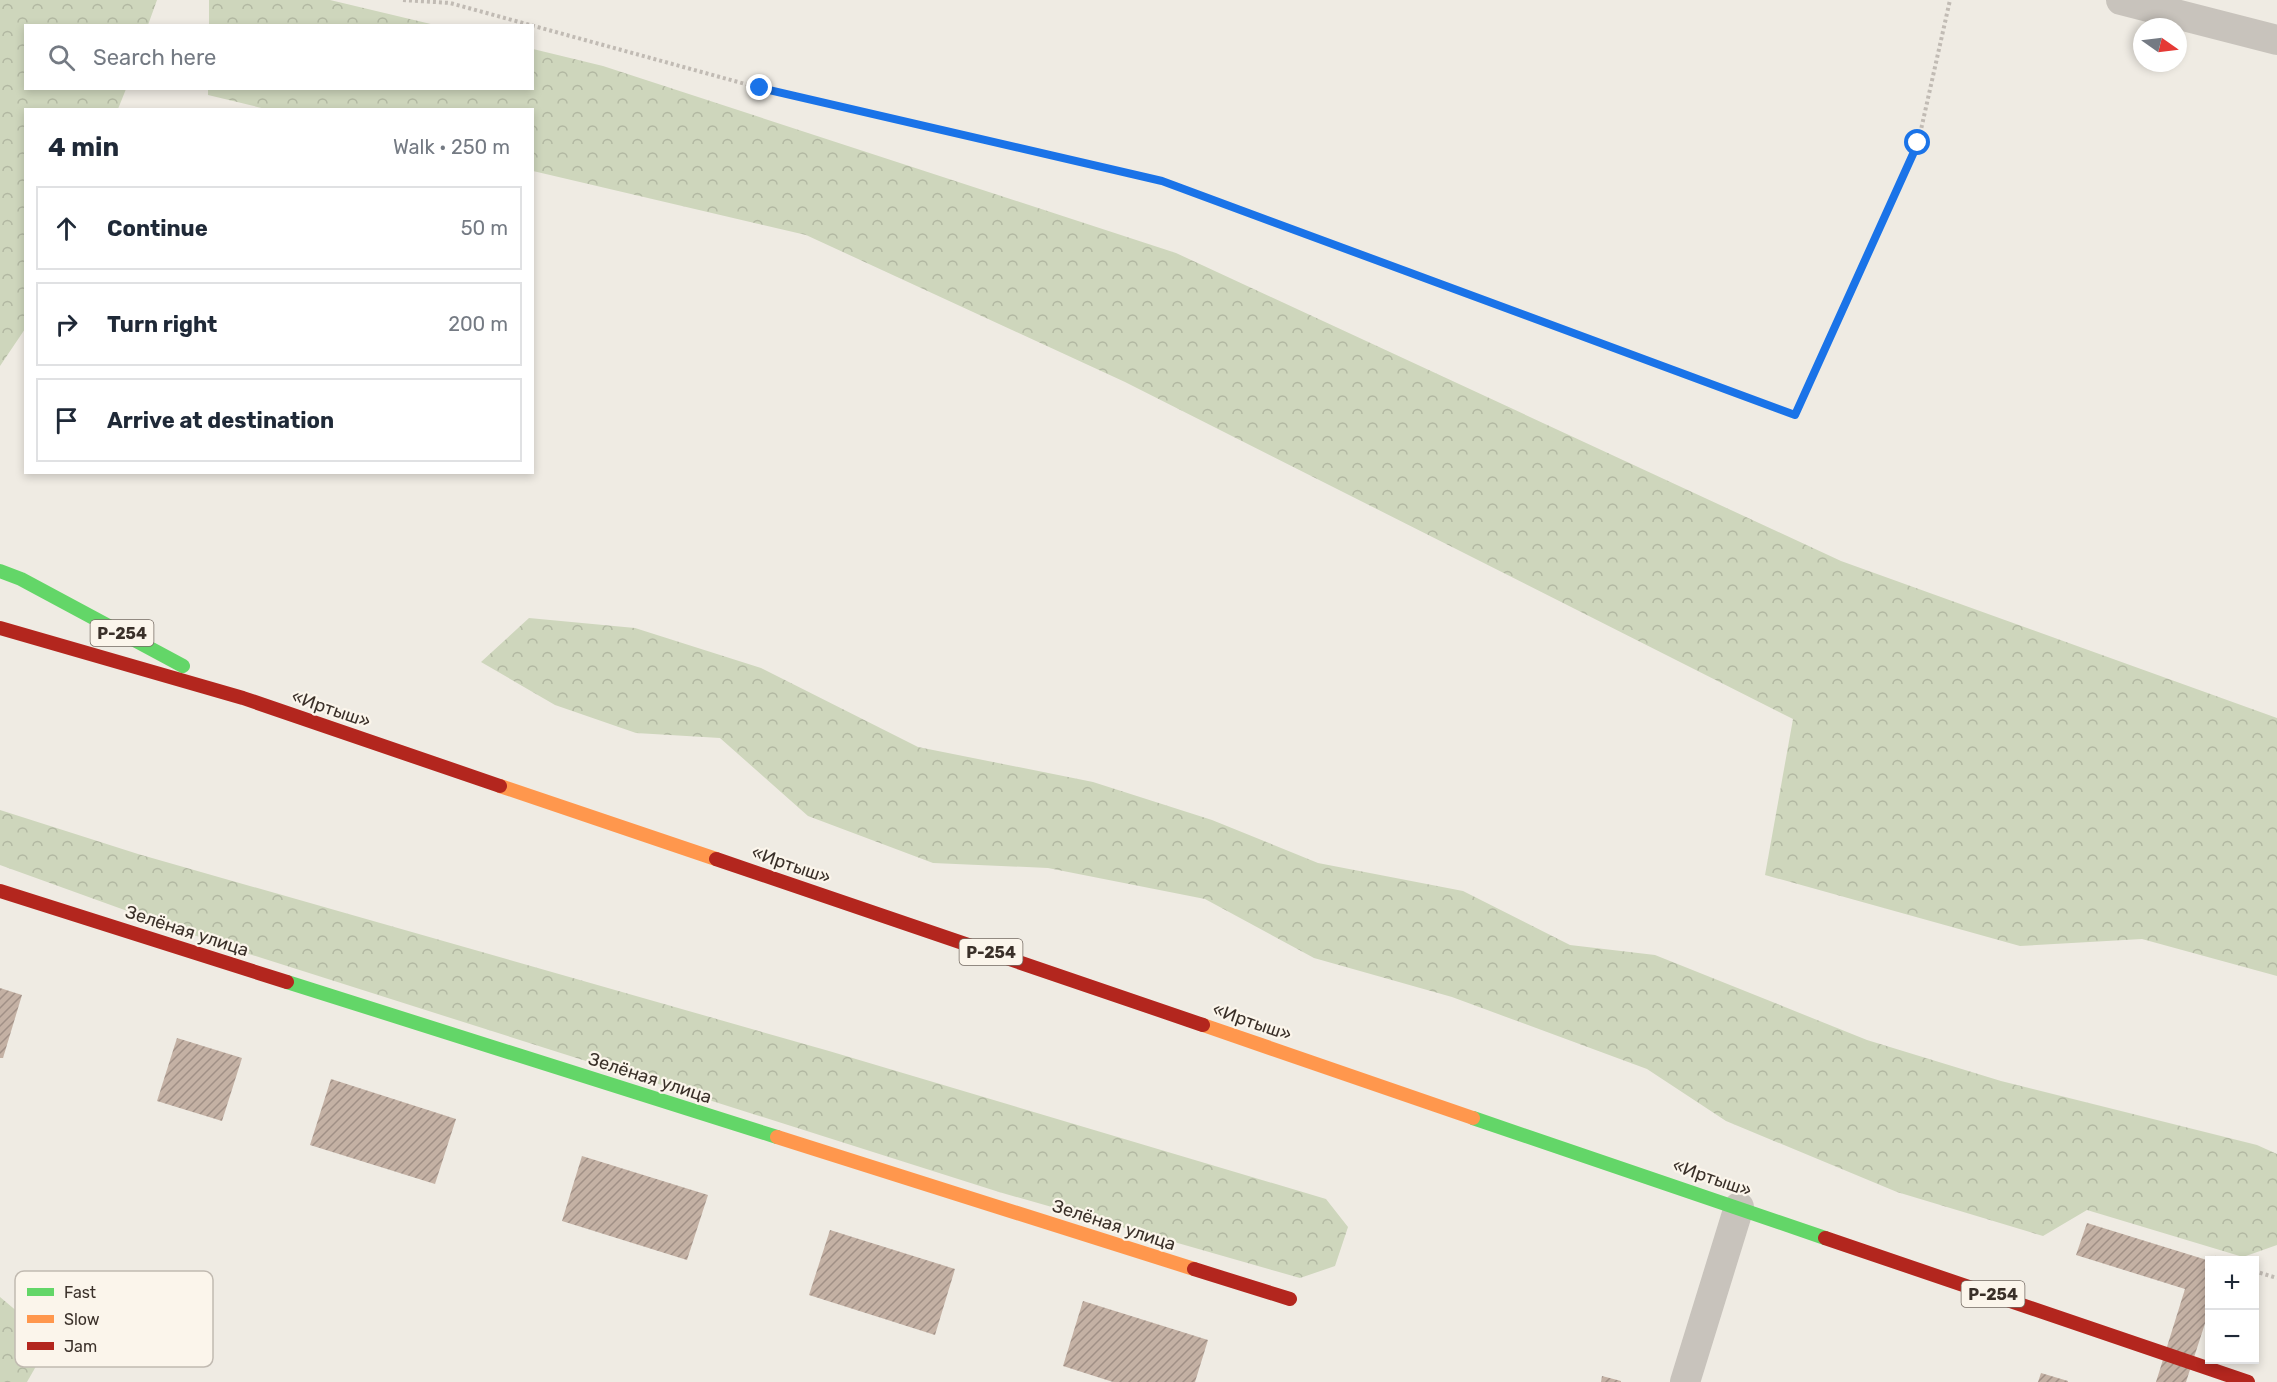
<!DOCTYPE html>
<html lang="en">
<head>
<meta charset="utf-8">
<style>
  body { margin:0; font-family:Rubik,sans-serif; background:#f6f6f7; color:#1f2937 }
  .controls { position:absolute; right:18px; bottom:18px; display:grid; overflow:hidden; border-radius:0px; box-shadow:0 3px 9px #0003 }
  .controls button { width:54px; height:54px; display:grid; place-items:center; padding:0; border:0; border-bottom:2px solid #e0e1e3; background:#fff; color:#1f2937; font:30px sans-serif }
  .compass { position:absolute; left:2133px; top:18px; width:54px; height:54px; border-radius:50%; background:#fff; box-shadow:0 3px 9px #0003; rotate:104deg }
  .stop { position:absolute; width:18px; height:18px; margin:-14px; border:4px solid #1a73e8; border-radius:50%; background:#fff }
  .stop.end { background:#1a73e8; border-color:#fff; box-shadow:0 2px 6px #0008 }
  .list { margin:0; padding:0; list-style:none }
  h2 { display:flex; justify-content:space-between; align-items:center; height:78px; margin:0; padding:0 24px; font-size:26px }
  h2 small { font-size:20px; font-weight:400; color:#747a83 }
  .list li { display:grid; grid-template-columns:39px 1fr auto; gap:18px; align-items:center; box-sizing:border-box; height:84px; margin:0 12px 12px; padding:0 12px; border:2px solid #e0e1e3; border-radius:0px }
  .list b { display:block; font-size:22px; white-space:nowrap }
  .list em { font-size:20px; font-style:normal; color:#747a83 }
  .icon { flex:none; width:33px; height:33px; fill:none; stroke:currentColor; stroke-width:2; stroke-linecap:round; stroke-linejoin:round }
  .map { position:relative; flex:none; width:2277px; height:1382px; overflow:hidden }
  .search { position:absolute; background:#fff; box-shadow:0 3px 9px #0003; left:24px; top:24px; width:510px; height:66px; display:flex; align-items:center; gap:15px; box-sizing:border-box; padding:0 21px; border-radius:0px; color:#747a83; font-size:22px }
  .panel { position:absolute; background:#fff; box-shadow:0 3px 9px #0003; left:24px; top:108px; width:510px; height:366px; border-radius:0px }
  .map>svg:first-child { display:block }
  .forest { fill:url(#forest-crowns) }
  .building { fill:url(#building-hatch) }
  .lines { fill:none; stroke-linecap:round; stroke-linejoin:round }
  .path { stroke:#c1bbb4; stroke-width:4; stroke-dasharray:3 3; stroke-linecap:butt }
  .street { stroke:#c8c3bc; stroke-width:30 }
  .fast { stroke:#63d668; stroke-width:14 }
  .slow { stroke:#ff974d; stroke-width:14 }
  .jam { stroke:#b3261e; stroke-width:14 }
  .route { stroke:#1a73e8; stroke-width:8 }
  .labels { text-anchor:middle; stroke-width:4.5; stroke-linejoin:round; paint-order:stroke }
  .shield { fill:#fbf5eb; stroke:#746b63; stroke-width:1.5 }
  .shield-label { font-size:16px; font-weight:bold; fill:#3a3029 }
  .street-label { font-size:18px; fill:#3a3029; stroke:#fbf5eb }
  .key { fill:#fbf5eb; stroke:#c1bab1; stroke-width:1.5 }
  .key-label { font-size:16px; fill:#3a3029 }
</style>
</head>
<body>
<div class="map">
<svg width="2277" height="1382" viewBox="0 0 2277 1382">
  <defs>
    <pattern id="forest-crowns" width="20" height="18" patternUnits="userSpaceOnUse" patternTransform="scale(1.5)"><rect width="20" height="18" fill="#ced6bc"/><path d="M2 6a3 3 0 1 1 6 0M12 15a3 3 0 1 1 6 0" fill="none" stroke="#b2b8a2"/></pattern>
    <pattern id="building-hatch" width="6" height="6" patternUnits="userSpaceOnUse" patternTransform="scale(1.5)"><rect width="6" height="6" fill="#c4b1a4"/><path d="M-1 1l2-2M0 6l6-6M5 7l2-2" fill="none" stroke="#a09086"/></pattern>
  </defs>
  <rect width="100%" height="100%" fill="#efebe3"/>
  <!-- forest -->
  <g class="forest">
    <polygon points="0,0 157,0 148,25 26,26 26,88 126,89 118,109 26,110 25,329 0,366"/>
    <polygon points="209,0 330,0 435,25 209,25"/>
    <polygon points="533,49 603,66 1176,253 1841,561 2277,718 2277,976 2142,939 2020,946 1765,875 1793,719 1125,382 806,235 533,171 532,110 270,110 208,95 208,88 532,88"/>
    <polygon points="529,618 635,628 761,668 918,747 1093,782 1212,820 1318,863 1463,891 1570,945 1655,955 1867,1040 2001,1081 2257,1145 2277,1154 2277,1245 2243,1257 2087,1210 2043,1236 1897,1192 1726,1121 1647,1069 1452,997 1314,958 1205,899 1048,868 933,863 808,816 720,738 636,733 555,705 481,662"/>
    <polygon points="0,810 138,854 829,1051 1326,1199 1348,1227 1335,1266 1300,1278 999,1192 227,947 0,865"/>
    <polygon points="0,1297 51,1340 27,1382 0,1382"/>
  </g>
  <!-- building -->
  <g class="building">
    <polygon points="0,988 22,995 3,1058 0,1058"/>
    <polygon points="177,1038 242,1058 222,1121 157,1101"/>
    <polygon points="331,1079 456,1119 435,1184 310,1145"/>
    <polygon points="582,1156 708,1195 687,1260 562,1221"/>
    <polygon points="2087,1223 2210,1261 2210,1308 2186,1382 2156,1382 2185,1289 2076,1255"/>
    <polygon points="830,1230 955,1269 935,1335 809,1295"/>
    <polygon points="1083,1301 1208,1340 1195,1382 1113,1382 1063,1366"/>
    <polygon points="2041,1373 2068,1381 2068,1382 2038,1382"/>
    <polygon points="1602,1376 1621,1381 1621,1382 1601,1382"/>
  </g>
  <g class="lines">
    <!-- path -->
    <g class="path">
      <polyline points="403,0 450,3 760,88 1162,181 1795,415 1918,143 1950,0"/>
      <polyline points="2211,1260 2212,1257 2224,1260"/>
      <polyline points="2208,1269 2210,1264"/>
      <polyline points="2254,1271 2277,1278"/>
    </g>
    <!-- street -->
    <g class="street">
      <polyline points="2121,0 2277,40"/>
      <polyline points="1685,1382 1739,1207"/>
    </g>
    <!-- fast -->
    <g class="fast">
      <polyline points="0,571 21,579 183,666"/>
      <polyline points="287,982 777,1137"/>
      <polyline points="1473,1118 1825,1238"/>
    </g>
    <!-- slow -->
    <g class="slow">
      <polyline points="500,786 716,859"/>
      <polyline points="1203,1025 1473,1118"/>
      <polyline points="777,1137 1194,1269"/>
    </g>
    <!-- jam -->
    <g class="jam">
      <polyline points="0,628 243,698 500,786"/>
      <polyline points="716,859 1203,1025"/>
      <polyline points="0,891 287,982"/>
      <polyline points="1825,1238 2248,1382"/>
      <polyline points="1194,1269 1290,1299"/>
    </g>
  </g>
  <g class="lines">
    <!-- route -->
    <polyline class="route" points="760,88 1162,181 1795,415 1918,143"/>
  </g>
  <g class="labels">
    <!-- shield labels -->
    <g class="shield">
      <rect x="90.5" y="620" width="63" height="26" rx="4.5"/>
      <rect x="959.5" y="939" width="63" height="26" rx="4.5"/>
      <rect x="1961.5" y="1281" width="63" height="26" rx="4.5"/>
    </g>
    <g class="shield-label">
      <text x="122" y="639">Р-254</text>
      <text x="991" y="958">Р-254</text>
      <text x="1993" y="1300">Р-254</text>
    </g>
    <!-- street labels -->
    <g class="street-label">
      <text transform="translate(331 709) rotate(19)" y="6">«Иртыш»</text>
      <text transform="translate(791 865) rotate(19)" y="6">«Иртыш»</text>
      <text transform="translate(187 931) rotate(18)" y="6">Зелёная улица</text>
      <text transform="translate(1252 1022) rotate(19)" y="6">«Иртыш»</text>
      <text transform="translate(650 1078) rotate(18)" y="6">Зелёная улица</text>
      <text transform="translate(1712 1178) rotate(19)" y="6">«Иртыш»</text>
      <text transform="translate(1114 1225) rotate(18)" y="6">Зелёная улица</text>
    </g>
  </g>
  <!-- legend -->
  <rect x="15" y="1271" width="198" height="96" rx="9" class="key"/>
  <rect x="27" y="1288" width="27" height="8" fill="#63d668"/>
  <rect x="27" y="1315" width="27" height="8" fill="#ff974d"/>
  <rect x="27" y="1342" width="27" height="8" fill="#b3261e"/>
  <g class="key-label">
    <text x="64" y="1298">Fast</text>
    <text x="64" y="1325">Slow</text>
    <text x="64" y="1352">Jam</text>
  </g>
</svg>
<div class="controls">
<button>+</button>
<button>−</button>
</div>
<svg class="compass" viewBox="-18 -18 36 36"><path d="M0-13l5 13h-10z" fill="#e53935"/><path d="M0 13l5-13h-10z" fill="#747a83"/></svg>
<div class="stop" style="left:1918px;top:143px"></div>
<div class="stop end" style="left:760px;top:88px"></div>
<div class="search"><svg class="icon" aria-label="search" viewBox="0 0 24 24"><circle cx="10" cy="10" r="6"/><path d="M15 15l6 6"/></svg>Search here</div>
<section class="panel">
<h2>4 min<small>Walk · 250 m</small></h2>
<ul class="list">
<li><svg class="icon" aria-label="ahead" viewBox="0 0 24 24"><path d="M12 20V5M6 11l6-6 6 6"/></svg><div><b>Continue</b></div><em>50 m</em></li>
<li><svg class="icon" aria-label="right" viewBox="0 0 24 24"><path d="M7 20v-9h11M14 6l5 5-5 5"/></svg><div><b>Turn right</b></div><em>200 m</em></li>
<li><svg class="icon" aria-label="arrive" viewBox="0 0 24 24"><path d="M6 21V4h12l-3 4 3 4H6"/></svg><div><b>Arrive at destination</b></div></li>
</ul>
</section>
</div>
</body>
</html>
